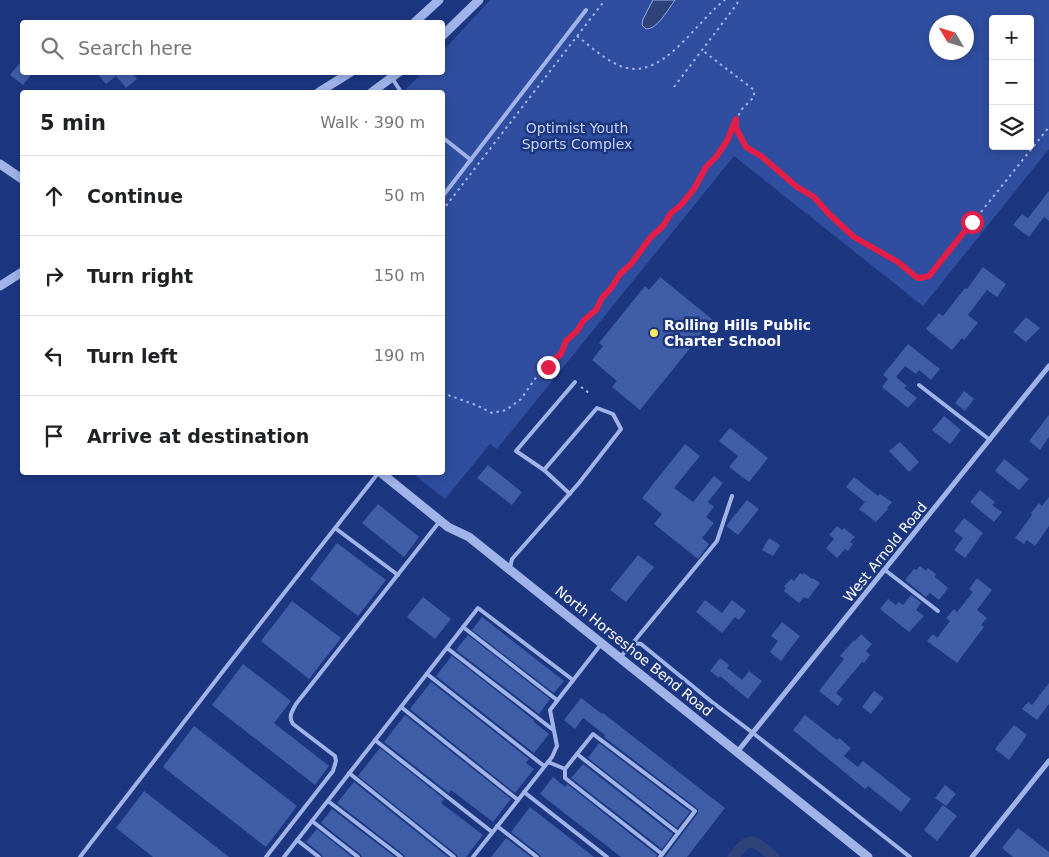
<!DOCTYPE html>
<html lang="en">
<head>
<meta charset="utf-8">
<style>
  body { margin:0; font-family:"DejaVu Sans",sans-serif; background:#f6f6f6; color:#202124 }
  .controls { position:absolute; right:15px; top:15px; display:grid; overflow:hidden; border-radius:5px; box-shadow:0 2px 8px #0003 }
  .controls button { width:45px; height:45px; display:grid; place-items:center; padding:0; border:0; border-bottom:1px solid #e0e0e0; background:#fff; color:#202124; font:25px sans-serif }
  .compass { position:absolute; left:929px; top:15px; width:45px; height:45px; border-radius:50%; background:#fff; box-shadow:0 2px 8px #0003; rotate:308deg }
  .stop { position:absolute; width:15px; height:15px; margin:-11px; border:4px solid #e11d48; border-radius:50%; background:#fff }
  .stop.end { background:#e11d48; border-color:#fff; box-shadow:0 1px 5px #0008 }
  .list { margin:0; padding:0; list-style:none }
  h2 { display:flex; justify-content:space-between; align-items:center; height:65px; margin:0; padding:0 20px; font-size:21px }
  h2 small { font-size:16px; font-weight:400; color:#757577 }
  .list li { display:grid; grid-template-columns:32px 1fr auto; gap:15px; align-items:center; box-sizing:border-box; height:80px; padding:0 20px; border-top:1px solid #e0e0e0 }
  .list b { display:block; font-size:19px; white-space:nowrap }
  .list em { font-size:16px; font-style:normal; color:#757577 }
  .icon { flex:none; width:28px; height:28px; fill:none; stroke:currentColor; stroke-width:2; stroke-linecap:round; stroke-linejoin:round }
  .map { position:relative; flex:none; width:1049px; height:857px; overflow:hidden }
  .search { position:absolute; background:#fff; box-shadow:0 2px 8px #0003; left:20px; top:20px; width:425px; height:55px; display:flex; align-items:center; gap:12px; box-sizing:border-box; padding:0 18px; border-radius:5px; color:#757577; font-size:19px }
  .panel { position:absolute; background:#fff; box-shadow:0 2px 8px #0003; left:20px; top:90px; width:425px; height:385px; border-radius:5px }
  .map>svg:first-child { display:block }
  .green { fill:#304e9f; fill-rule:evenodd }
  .water { fill:#2f4279; stroke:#93adeb }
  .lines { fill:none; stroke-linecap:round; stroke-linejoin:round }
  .canal { stroke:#2f4279; stroke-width:11 }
  .building { fill:#405da8 }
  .path { stroke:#a0b4e9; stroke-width:2; stroke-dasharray:2.5 4; stroke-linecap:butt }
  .service { stroke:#a0b4e9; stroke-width:4 }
  .minor { stroke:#a0b4e9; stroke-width:5 }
  .tertiary { stroke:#a0b4e9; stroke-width:9 }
  .route { stroke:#e11d48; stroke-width:6 }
  .poi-dot { fill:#f9e85e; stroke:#1c3680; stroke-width:2 }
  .labels { text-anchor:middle; stroke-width:5; stroke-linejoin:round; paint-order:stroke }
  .park-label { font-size:14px; fill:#c5d3f7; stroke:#1c3680 }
  .poi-label { font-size:14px; font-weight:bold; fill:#fff; stroke:#1c3680; text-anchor:start }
  .street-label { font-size:14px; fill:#fff; stroke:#1c3680 }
</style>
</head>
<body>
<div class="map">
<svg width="1049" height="857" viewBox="0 0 1049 857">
  <rect width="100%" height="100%" fill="#1c3680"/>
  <!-- green -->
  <path class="green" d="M490 0H1049V149L923 306 734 156 497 449 490 444 445 499 412 473 442 472V92H403L422 73 442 72 443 51ZM993 19H1030V146H993ZM936 22H966V52H936Z"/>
  <!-- water -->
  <path class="water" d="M653 0H675C668 9 658 29 646 29L642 25 643 19Z"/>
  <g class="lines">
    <!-- canal -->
    <path class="canal" d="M733 857C752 834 753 840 774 857"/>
  </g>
  <!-- building -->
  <g class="building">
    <polygon points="22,60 22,72 33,72 23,85 10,75"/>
    <polygon points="96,72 131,72 137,79 126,88 116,76 106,84"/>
    <polygon points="1049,191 1049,221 1044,217 1029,237 1013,225 1022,214 1028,218"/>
    <polygon points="983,267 1006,284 997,297 987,290 968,315 978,323 964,340 962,338 952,350 926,329 939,313 943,316 965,288 967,289"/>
    <polygon points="660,277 713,320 640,410 612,387 617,381 592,360 603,346 599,343 645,286 649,290"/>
    <polygon points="1026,317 1040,328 1026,342 1013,332"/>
    <polygon points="908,344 940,369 931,380 919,370 916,374 905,366 896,377 907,386 904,388 917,398 908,408 882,387 888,379 883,375"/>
    <polygon points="964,391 974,399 965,411 955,403"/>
    <polygon points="1049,415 1049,437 1040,450 1029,441"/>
    <polygon points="944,416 961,430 950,444 932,430"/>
    <polygon points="730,428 768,458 749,482 729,467 738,456 719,441"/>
    <polygon points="900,442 919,462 909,472 889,451"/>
    <polygon points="685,444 700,456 674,488 693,502 714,476 723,483 708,502 714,507 706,517 714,523 702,538 709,544 698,559 654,524 662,514 642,498"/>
    <polygon points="1004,459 1029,479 1019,490 995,471"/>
    <polygon points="488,465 522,492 512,505 477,478"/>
    <polygon points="854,477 878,496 880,494 892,502 887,508 888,509 876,522 859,509 865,502 846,487"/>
    <polygon points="980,490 995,502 992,505 1002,512 994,522 970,502"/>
    <polygon points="1049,497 1049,526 1035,546 1027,540 1024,544 1015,538 1032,515 1031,513 1039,503 1042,506"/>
    <polygon points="747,500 759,509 738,535 726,526"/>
    <polygon points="378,504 419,537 404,557 362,523"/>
    <polygon points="964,518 983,533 965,558 954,550 963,538 954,531"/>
    <polygon points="837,526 842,530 844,528 855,537 850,542 853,544 848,551 845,549 837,558 826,548 834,539 829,535"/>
    <polygon points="769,538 780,545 773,556 762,550"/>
    <polygon points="337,543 386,580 358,616 310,579"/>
    <polygon points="638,555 654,567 626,602 610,590"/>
    <polygon points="920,566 926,571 928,568 936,574 935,577 948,588 939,600 930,593 926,597 905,580 914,569 916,570"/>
    <polygon points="800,573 803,575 804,573 812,579 813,578 820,583 808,599 804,597 799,603 784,591 786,588 784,586 791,579 794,581"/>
    <polygon points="977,578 992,590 977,610 987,618 981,625 984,627 957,663 927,641 933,634 937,638 950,621 946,618 954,609 957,612 973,592 969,589"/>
    <polygon points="911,595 921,603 916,610 924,616 909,632 880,609 888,599 896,605 899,602 903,605"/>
    <polygon points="423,597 451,619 435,639 407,617"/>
    <polygon points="705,600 722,613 732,600 746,611 739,620 735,617 722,633 696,612"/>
    <polygon points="292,601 341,638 309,679 261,641"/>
    <polygon points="482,617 564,681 554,693 472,630"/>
    <polygon points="782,622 800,636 781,661 770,652 778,641 771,636"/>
    <polygon points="861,634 872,644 866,651 870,655 864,663 862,662 836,693 843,699 838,706 819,691 844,659 840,656 854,640 855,641"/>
    <polygon points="468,635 550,699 539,714 456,650"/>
    <polygon points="452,656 534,720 533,721 549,734 534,753 436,676"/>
    <polygon points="720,658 729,665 727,668 742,680 749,671 762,681 748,699 720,676 719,678 710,671"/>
    <polygon points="243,664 291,701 274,723 329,766 315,785 212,705"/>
    <polygon points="431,682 529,759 526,763 534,769 515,793 410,709"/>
    <polygon points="1049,683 1049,704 1037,720 1022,709 1028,702 1032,705"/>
    <polygon points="874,691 884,698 871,714 862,707"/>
    <polygon points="581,698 602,714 603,713 725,808 687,857 665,857 698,813 698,809 604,737 605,735 583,718 575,729 564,720"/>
    <polygon points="405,715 511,799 493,822 451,790 449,793 384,742"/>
    <polygon points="805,715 837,740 839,738 851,748 844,756 858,767 863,761 911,799 901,812 868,786 865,789 793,730"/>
    <polygon points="1014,725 1027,735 1009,760 995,749"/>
    <polygon points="194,726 297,806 266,847 163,767"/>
    <polygon points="599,743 690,812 677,828 588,758"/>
    <polygon points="380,748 444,799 441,803 483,835 466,857 458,857 456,854 358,776"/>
    <polygon points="583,764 673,834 662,849 571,778"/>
    <polygon points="553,777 565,787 567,784 657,855 656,857 621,857 540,794"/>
    <polygon points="354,782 448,857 405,857 403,854 337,803"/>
    <polygon points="945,785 956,794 946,806 935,798"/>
    <polygon points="144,791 229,857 153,857 116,828"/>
    <polygon points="943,805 957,816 937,841 924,830"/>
    <polygon points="530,807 594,857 541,857 539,854 511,832"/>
    <polygon points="332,809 395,857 362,857 360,854 321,823"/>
    <polygon points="1018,828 1049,852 1049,857 1013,857 1002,848"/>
    <polygon points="317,829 352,857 323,857 321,854 306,842"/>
    <polygon points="506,838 531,857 491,857"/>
  </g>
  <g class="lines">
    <!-- path -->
    <g class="path">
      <path d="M577 36C590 46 603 58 618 65 661 85 694 23 725 0"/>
      <polyline points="674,87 737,4 738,0"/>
      <polyline points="736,122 736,128 746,147 761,156 797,187 814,197 829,214 854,237 898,263 916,277 925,277 933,272 1049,127"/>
      <polyline points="442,211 605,0"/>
      <polyline points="581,387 589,393"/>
      <polyline points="442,393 476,405 492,413 506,410 521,399 537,376 561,354 566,341 577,331 584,320 596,310 602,298 612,287 620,274 631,264 650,238 663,226 671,213 694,189 706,167 716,157 727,141 741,110 754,97 754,90 702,50"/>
    </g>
    <!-- service -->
    <g class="service">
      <polyline points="392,78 401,92"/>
      <polyline points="442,137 471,160"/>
      <polyline points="442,197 586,10"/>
      <polyline points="919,385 990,440"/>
      <polyline points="570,494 544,470 516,451 575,382"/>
      <polyline points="335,528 398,575"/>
      <polyline points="510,568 512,559 579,483 621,429 613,414 597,408 544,470"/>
      <polyline points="885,570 938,611"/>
      <polyline points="463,627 557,700"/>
      <polyline points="632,644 717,541 732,496"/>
      <polyline points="447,648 552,729"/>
      <path d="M620 658C626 651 631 641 641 644L712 702 753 733 910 857"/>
      <polyline points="427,674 544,766"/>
      <polyline points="401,707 518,800"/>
      <polyline points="375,740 492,832"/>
      <polyline points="577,754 678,833"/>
      <polyline points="548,762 565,769 593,734 695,811 660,857"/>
      <polyline points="565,769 565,778 662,854"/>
      <polyline points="349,773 454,857"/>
      <polyline points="524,792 607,857"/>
      <polyline points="328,801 401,857"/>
      <polyline points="312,821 358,857"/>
      <polyline points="497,826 537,857"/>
      <polyline points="297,840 319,857"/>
      <polyline points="80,857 227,666 379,472"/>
      <path d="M266 857 333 771 336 761 335 756 293 724C288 717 292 711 296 704L440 521"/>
      <polyline points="284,857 478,608 573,680"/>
      <polyline points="473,857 552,757 557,746 550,710 602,643"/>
    </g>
    <!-- minor -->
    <g class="minor">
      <polyline points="738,751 1049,366"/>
      <polyline points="972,857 1049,761"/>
    </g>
    <!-- tertiary -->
    <g class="tertiary">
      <polyline points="415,22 439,0"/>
      <polyline points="442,36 479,0"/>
      <polyline points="319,92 351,72"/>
      <polyline points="372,92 399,72"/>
      <polyline points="0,164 22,179"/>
      <polyline points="0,286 22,272"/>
      <polyline points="380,472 448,527 469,537 868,857"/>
    </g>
  </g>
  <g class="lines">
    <!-- route -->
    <polyline class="route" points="548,367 550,362 561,354 566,341 577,331 584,320 596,310 602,298 612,287 620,274 631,264 650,238 663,226 671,213 680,206 694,189 706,167 716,157 727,141 736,119 736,128 746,147 761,156 797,187 814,197 829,214 854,237 898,262 916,277 920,278 929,276 972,222"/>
  </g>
  <!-- markers -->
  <circle class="poi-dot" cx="654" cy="333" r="5"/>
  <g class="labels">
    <!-- park labels -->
    <g class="park-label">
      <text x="577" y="133">Optimist Youth<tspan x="577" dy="16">Sports Complex</tspan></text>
    </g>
    <!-- poi labels -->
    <g class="poi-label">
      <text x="664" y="330">Rolling Hills Public<tspan x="664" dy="16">Charter School</tspan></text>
    </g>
    <!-- street labels -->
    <g class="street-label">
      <text transform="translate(885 552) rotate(-51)" y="5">West Arnold Road</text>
      <text transform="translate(634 651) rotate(39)" y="5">North Horseshoe Bend Road</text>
    </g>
  </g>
</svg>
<div class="controls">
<button>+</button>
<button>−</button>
<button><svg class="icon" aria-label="layers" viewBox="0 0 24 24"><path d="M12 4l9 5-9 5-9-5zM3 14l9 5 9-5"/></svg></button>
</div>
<svg class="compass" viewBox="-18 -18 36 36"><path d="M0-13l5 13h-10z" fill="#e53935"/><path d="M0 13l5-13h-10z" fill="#757577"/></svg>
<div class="stop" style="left:972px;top:222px"></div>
<div class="stop end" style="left:548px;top:367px"></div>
<div class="search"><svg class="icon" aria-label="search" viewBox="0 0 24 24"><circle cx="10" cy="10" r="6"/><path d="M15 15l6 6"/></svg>Search here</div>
<section class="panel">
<h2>5 min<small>Walk · 390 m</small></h2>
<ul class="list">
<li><svg class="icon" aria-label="ahead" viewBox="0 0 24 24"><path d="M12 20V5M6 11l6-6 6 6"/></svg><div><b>Continue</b></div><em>50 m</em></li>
<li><svg class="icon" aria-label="right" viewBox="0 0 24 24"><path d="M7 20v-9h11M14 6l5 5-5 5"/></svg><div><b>Turn right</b></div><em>150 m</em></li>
<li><svg class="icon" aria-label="left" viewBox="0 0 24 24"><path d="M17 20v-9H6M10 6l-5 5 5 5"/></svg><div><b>Turn left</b></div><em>190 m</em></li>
<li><svg class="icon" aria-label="arrive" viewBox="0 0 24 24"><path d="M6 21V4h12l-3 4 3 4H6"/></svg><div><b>Arrive at destination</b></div></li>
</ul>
</section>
</div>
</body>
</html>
